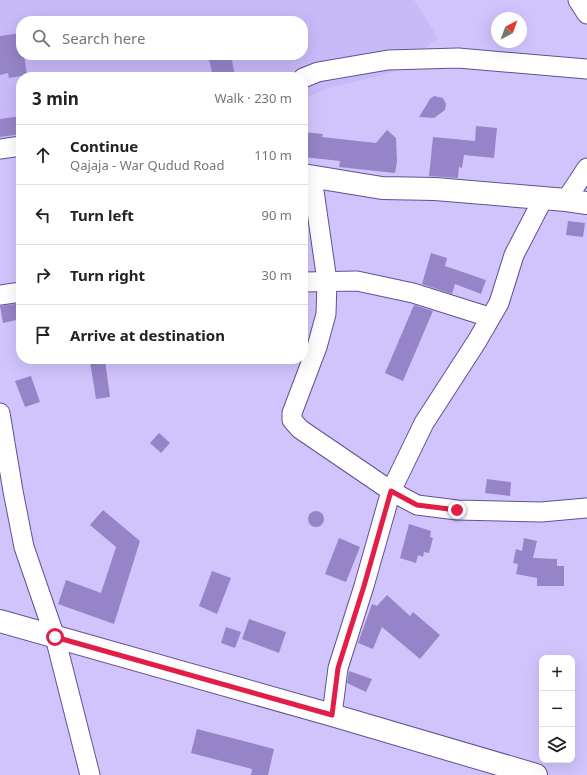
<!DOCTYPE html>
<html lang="en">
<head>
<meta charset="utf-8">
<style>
  body { margin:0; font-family:"Noto Sans",sans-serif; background:#f6f6f6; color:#222 }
  .controls { position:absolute; right:12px; bottom:12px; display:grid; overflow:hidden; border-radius:8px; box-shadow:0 4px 16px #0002 }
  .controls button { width:36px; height:36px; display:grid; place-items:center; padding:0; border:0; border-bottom:1px solid #e0e0e0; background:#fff; color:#222; font:20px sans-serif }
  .compass { position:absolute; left:491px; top:12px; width:36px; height:36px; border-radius:50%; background:#fff; box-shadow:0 4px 16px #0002; rotate:41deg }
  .stop { position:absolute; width:12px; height:12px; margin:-9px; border:3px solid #e11d48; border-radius:50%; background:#fff }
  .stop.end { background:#e11d48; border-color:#fff; box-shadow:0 1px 4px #0008 }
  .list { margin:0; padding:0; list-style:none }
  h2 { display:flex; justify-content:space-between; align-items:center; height:52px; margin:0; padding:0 16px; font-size:17px }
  h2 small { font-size:13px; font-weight:400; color:#767676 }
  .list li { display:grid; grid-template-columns:26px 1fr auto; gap:12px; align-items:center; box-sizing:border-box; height:60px; padding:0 16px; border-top:1px solid #e0e0e0 }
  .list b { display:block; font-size:15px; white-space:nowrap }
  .list p { margin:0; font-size:13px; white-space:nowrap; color:#767676 }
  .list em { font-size:13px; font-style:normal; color:#767676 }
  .icon { flex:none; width:22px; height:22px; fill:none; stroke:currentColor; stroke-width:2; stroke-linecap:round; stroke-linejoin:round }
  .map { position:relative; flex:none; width:587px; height:775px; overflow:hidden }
  .search { position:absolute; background:#fff; box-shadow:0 4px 16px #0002; left:16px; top:16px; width:292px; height:44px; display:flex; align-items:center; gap:10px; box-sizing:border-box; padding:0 14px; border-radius:16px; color:#767676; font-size:15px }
  .panel { position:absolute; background:#fff; box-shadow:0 4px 16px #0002; left:16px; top:72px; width:292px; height:292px; border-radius:16px }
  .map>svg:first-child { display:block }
  .built { fill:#c8b9f8; fill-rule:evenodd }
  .building { fill:#9684c8 }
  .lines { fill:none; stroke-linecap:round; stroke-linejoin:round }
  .minor-casing { stroke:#635190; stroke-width:21 }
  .tertiary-casing { stroke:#635190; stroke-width:24 }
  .minor { stroke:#fff; stroke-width:19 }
  .tertiary { stroke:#fff; stroke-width:22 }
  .route { stroke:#e11d48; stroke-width:5 }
</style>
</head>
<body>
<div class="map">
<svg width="587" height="775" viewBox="0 0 587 775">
  <rect width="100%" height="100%" fill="#d1c4fd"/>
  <!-- built -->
  <path class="built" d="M0 0H414L438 38 394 72 333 87 303 98V77H21V145L0 147ZM21 21H303V55H21Z"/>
  <!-- building -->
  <g class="building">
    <polygon points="21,33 21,55 24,55 27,75 9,78 8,73 0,75 0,36"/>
    <polygon points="208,55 231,55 235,77 213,77"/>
    <polygon points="434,96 443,98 446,104 445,110 434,118 419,117 430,99"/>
    <polygon points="21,116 21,134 0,137 0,119"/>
    <polygon points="476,126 497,128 494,158 464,155 462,168 459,167 458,178 429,176 433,137 475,141"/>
    <polygon points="387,130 396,138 397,162 395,173 339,167 340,161 303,157 303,132 323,134 322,137 376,143"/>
    <polygon points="568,221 585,223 583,237 566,235"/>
    <polygon points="431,253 447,258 445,266 486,280 481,294 455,284 452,294 422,284"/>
    <polygon points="21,303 21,319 3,323 0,306"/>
    <polygon points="414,305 433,311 403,381 385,373"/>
    <polygon points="105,360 110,397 96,399 90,362"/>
    <polygon points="31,376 40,402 25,407 15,381"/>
    <polygon points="159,433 170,443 161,453 150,443"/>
    <polygon points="487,479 511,482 510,496 485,493"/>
    <polygon points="103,510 140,541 114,624 58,604 66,580 101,593 116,547 90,525"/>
    <circle cx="316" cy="519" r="8"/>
    <polygon points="409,524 431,531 430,537 433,538 429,553 424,552 423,557 418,555 416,563 400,558"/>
    <polygon points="339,538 360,547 346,582 325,574"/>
    <polygon points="524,538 537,541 533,558 557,559 557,566 564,566 564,586 537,586 537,578 516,574 518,564 513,563 516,549 522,551"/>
    <polygon points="212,571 231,578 217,614 199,606"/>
    <polygon points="387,595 410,616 413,612 440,635 420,659 382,627 373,649 358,643 372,604 377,606"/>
    <polygon points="249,619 286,632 279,653 242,639"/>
    <polygon points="226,627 241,632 235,648 221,643"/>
    <polygon points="349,671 372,679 366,692 347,683"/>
    <polygon points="197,729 274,749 268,775 251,775 252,769 191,753"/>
  </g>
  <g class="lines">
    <!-- minor casing -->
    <g class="minor-casing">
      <g id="minor">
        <polyline points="578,0 587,14"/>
        <polyline points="303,78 318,72 388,60 458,58 587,69"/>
        <polyline points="0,149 21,146"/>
        <polyline points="312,177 327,281 326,314 317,347 292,413 292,420 300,429 391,491 417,505 457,510 541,512 587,508"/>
        <polyline points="566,200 587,168"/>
        <polyline points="303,282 357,281 413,293 489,317"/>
        <polyline points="0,295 21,292"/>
        <polyline points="0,413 13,491 24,547 55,637 90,775"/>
        <polyline points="332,715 338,668 364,586 391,491 424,423 477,341 499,303 514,255 543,199"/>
      </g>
    </g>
    <!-- tertiary casing -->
    <g class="tertiary-casing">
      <g id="tertiary">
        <polyline points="303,175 382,188 435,189 566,200 587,203"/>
        <polyline points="0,621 332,715 536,775"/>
      </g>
    </g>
    <!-- minor -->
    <use href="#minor" class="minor"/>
    <!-- tertiary -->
    <use href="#tertiary" class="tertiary"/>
  </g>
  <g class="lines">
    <!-- route -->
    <polyline class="route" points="55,637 332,715 338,668 364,586 391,491 417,505 457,510"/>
  </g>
</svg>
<div class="controls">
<button>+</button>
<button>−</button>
<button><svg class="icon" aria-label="layers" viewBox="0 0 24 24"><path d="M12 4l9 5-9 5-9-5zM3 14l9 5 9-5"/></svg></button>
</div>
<svg class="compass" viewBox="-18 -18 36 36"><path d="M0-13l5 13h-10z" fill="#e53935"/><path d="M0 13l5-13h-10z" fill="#767676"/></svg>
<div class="stop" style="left:55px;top:637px"></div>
<div class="stop end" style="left:457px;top:510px"></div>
<div class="search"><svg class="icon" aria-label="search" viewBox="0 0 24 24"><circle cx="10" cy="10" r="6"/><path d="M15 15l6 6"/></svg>Search here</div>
<section class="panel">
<h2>3 min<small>Walk · 230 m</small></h2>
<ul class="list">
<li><svg class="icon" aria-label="ahead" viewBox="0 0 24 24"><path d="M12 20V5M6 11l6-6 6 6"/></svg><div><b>Continue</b><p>Qajaja - War Qudud Road</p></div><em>110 m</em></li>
<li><svg class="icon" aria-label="left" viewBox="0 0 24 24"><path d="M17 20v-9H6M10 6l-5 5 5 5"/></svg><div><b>Turn left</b></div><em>90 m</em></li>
<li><svg class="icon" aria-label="right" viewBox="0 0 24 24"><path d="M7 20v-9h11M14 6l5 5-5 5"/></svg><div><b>Turn right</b></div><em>30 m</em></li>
<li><svg class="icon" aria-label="arrive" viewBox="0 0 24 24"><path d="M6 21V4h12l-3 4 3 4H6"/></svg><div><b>Arrive at destination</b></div></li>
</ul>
</section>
</div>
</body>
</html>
